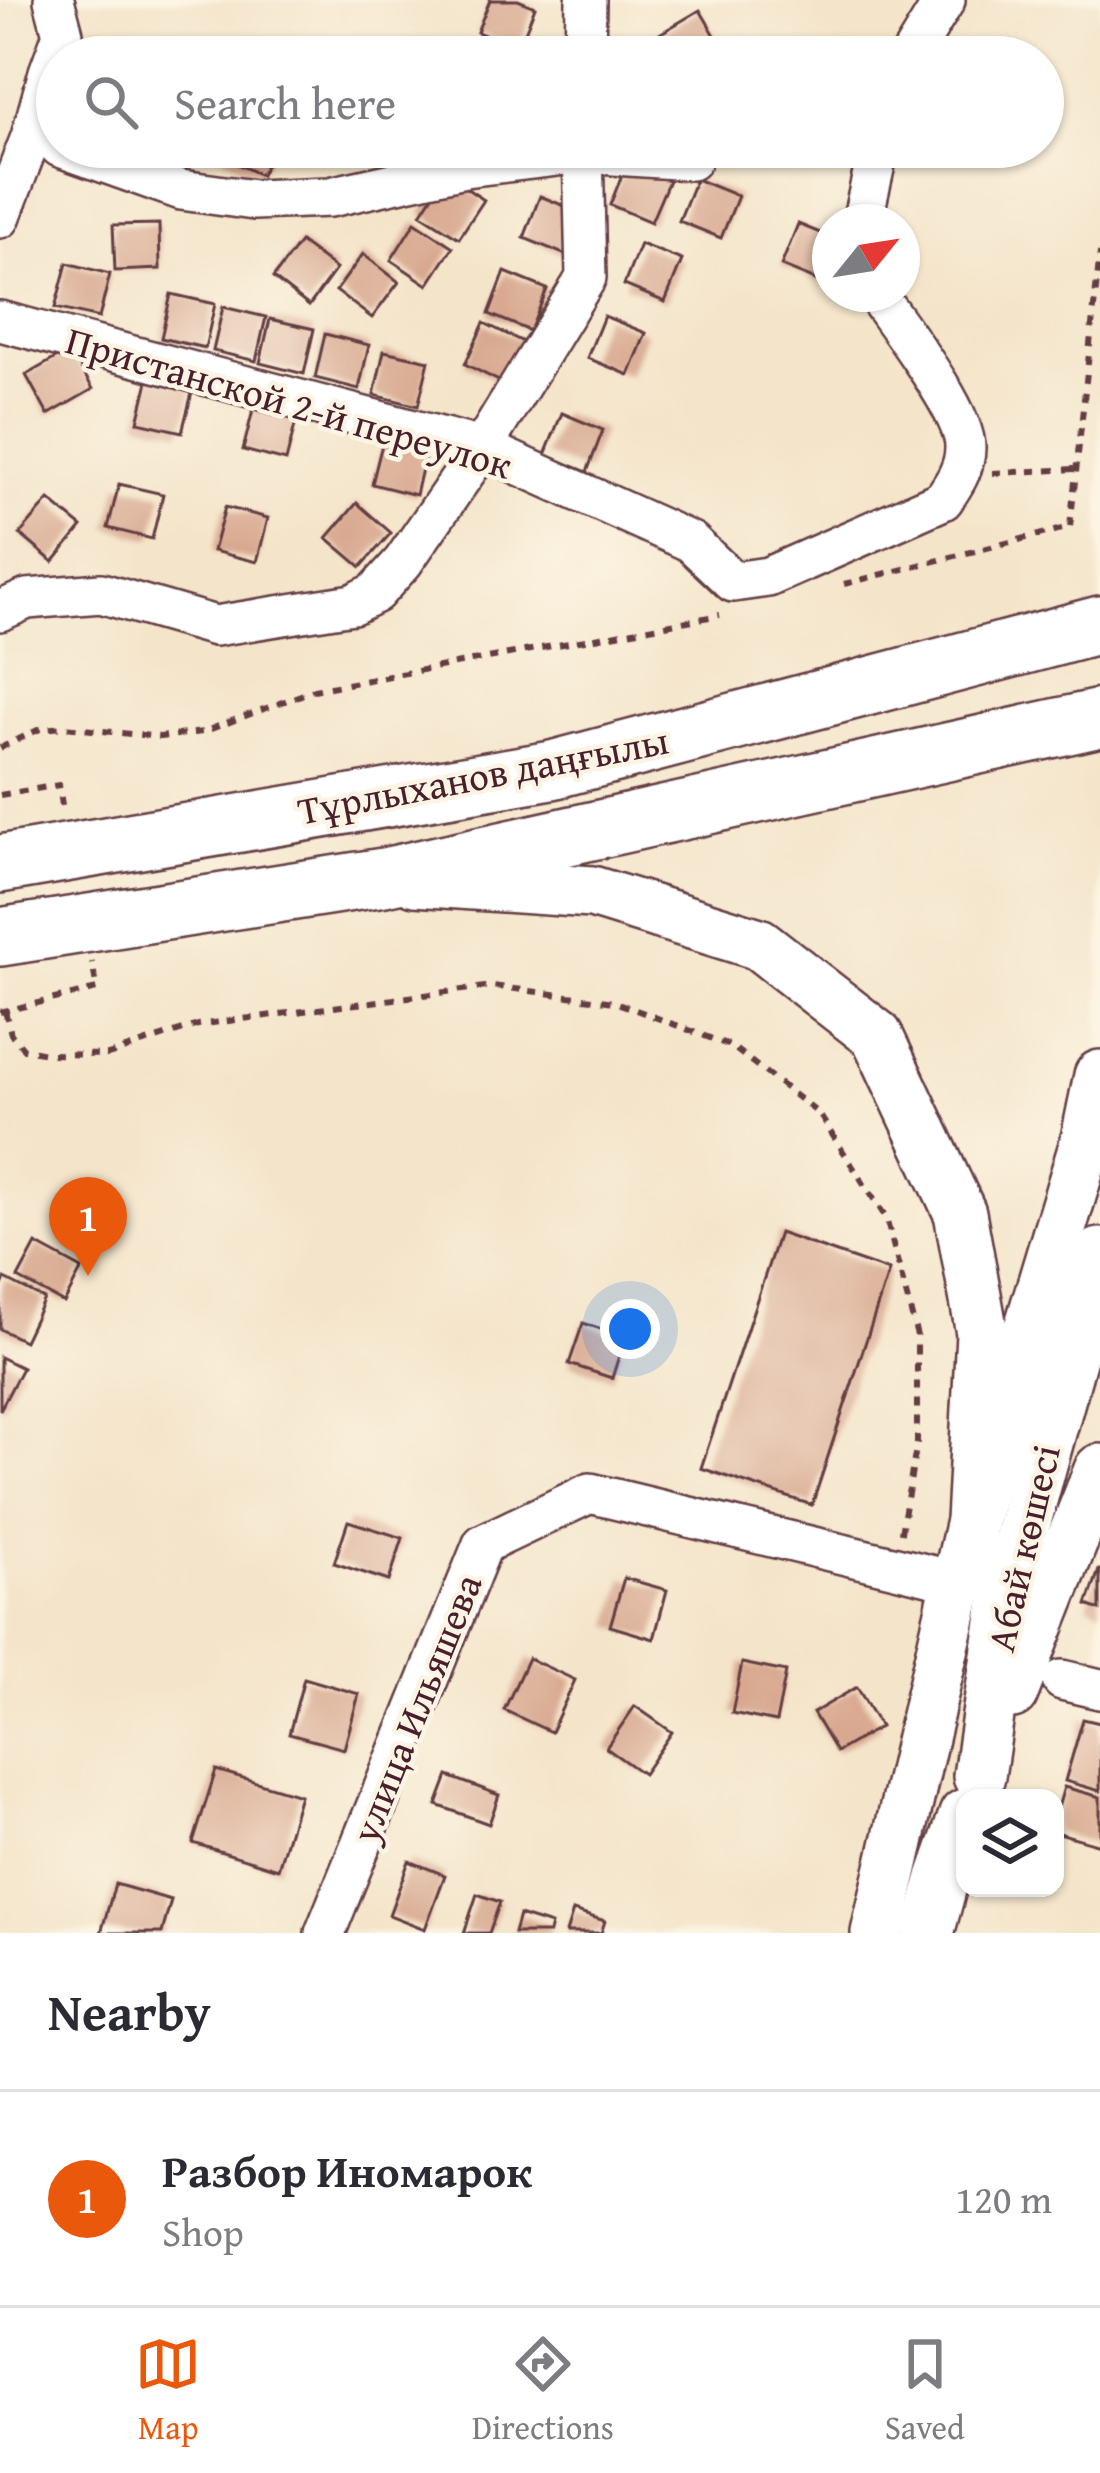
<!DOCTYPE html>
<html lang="en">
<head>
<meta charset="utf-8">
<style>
  body { margin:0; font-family:"Gentium Book Plus",serif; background:#f2f2f3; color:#2b2b33 }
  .controls { position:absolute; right:36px; bottom:36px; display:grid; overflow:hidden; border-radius:24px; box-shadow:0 3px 9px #0004 }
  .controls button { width:108px; height:108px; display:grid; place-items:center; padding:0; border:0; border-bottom:3px solid #e1e1e2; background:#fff; color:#2b2b33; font:60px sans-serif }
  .compass { position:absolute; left:812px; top:204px; width:108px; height:108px; border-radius:50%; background:#fff; box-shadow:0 3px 9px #0004; rotate:60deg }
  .you { position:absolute; left:630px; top:1329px; width:42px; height:42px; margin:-30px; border:9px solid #fff; border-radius:50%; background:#1a73e8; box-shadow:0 0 0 18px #1a73e833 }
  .badge { display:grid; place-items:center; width:78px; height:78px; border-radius:50%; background:#ea580c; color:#fff; font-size:39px; font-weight:700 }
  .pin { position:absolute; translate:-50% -99px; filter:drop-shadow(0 3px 6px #0008) }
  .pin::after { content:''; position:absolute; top:63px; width:42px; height:36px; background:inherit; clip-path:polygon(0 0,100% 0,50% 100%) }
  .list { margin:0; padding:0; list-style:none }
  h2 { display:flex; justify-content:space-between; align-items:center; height:156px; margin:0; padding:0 48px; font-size:51px }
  h2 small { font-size:39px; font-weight:400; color:#7c7c81 }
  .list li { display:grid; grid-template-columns:78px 1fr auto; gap:36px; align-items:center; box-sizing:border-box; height:216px; padding:0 48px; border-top:3px solid #e1e1e2 }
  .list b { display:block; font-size:45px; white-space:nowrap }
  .list p { margin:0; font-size:39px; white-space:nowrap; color:#7c7c81 }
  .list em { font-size:39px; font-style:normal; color:#7c7c81 }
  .icon { flex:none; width:66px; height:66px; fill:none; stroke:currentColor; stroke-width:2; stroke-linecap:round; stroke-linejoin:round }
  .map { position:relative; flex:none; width:1100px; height:1933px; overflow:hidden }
  .search { position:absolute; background:#fff; box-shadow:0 3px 9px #0004; left:36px; right:36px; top:36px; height:132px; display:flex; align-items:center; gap:30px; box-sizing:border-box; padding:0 42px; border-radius:66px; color:#7c7c81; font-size:45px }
  .sheet { height:372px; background:#fff }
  nav { display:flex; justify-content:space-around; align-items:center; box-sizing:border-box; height:168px; border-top:3px solid #e1e1e2; background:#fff; font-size:33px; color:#7c7c81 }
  nav a { display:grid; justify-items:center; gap:6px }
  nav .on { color:#ea580c }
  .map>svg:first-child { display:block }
  .building { fill:#d8a88f }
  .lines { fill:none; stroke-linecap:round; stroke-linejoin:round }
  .minor-casing { stroke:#643d43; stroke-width:44 }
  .major-casing { stroke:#643d43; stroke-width:56 }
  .highway-casing { stroke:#643d43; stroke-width:62 }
  .path { stroke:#643d43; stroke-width:6; stroke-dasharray:9 9; stroke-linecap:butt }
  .minor { stroke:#fff; stroke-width:39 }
  .major { stroke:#fff; stroke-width:51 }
  .highway { stroke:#fff; stroke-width:57 }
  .labels { text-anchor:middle; stroke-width:9; stroke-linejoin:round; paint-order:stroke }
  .street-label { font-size:39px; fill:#4a1f2b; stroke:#fcf5e5 }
</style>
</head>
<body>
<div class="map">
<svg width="1100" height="1933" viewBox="0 0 1100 1933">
  <rect width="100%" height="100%" fill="#fcf5e5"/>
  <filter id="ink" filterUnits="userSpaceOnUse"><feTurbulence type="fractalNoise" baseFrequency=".00833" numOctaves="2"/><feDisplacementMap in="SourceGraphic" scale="24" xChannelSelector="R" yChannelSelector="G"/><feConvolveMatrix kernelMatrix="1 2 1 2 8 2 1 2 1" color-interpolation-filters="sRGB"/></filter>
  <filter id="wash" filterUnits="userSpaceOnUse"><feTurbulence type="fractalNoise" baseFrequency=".004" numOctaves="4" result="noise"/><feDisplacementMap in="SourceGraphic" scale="48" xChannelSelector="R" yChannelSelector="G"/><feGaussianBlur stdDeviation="2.7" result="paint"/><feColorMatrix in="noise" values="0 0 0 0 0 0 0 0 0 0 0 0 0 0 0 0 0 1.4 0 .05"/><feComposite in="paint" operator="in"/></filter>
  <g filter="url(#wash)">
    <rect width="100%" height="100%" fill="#f4e4c9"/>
    <g id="blocks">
      <!-- building -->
      <g class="building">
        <polygon points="490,0 518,0 535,7 518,49 477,32"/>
        <polygon points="700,10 723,49 710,57 669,57 656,36"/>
        <polygon points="225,147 274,147 261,175 220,156"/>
        <polygon points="325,147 361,147 355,160"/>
        <polygon points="627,163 669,180 651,222 610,205"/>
        <polygon points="446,175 484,200 459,238 421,214"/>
        <polygon points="696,179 738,196 721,238 679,221"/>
        <polygon points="540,196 582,213 566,255 524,238"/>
        <polygon points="415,222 453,247 428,285 391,260"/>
        <polygon points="159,224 160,269 115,271 113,225"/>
        <polygon points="798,224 830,237 830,266 823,283 781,266"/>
        <polygon points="300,242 336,269 309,306 273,278"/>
        <polygon points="640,244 682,260 665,302 624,285"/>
        <polygon points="363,254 399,282 372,318 336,291"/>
        <polygon points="67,263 110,274 99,318 55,308"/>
        <polygon points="505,272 547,289 530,331 489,314"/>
        <polygon points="171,294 215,304 205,348 161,338"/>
        <polygon points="223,307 266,317 256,361 213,351"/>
        <polygon points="604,316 646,333 629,375 587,358"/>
        <polygon points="270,319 314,329 304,374 260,363"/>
        <polygon points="484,323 525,343 505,384 465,364"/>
        <polygon points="325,334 369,345 359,389 315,378"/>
        <polygon points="70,350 93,389 48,415 26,375"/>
        <polygon points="384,351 429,361 418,406 374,395"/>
        <polygon points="149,377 193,389 182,432 138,422"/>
        <polygon points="254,406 297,417 286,461 243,450"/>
        <polygon points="562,413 603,430 587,472 545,455"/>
        <polygon points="383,440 426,451 416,495 372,484"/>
        <polygon points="119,484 163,494 152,539 108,528"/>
        <polygon points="49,500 82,527 53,562 20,534"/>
        <polygon points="357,503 391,533 361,567 327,538"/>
        <polygon points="225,507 268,518 257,562 213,551"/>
        <polygon points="779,1233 889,1271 812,1505 701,1468"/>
        <polygon points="36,1244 82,1269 64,1303 18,1278"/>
        <polygon points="5,1279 44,1299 24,1341 0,1329 0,1290"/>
        <polygon points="583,1323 625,1337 612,1378 569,1364"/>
        <polygon points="0,1357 22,1368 0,1410"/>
        <polygon points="348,1521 403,1538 389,1581 334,1563"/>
        <polygon points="1099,1570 1100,1570 1100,1610 1087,1605"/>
        <polygon points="624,1578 667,1590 654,1639 610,1626"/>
        <polygon points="528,1658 575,1680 551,1732 504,1710"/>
        <polygon points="742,1663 786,1672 776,1722 732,1713"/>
        <polygon points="304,1678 359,1694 344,1749 289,1734"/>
        <polygon points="857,1687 880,1727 836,1752 813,1713"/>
        <polygon points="635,1706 672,1732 643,1774 606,1748"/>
        <polygon points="1083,1719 1100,1723 1100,1791 1065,1781"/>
        <polygon points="216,1770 300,1795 278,1869 193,1843"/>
        <polygon points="448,1776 499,1795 489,1824 437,1805"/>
        <polygon points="1064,1787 1100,1797 1100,1845 1055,1832 1055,1818"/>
        <polygon points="409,1861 445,1875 425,1929 389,1915"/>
        <polygon points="115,1884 171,1900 162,1933 101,1933"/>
        <polygon points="477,1894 500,1902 489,1933 464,1933"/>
        <polygon points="573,1911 605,1921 601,1933 566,1933"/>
        <polygon points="519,1915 551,1925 549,1933 514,1933"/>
      </g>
    </g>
  </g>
  <g filter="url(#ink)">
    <use href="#blocks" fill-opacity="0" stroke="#643d43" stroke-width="3"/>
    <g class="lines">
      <!-- minor casing -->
      <g class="minor-casing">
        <g id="minor">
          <polyline points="585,57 586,0"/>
          <polyline points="910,57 945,0"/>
          <polyline points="60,147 181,190 254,200 330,197 465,167 583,153 691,160"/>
          <polyline points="0,218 31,137 49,72 63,34 54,0"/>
          <polyline points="862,222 879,147"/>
          <path d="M0 321 482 448 691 542 733 582 768 577 943 500C954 484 965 468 965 448 966 413 898 326 876 294"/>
          <polyline points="0,611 27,599 101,593 215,626 353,604 375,593 403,562 482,448 586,278 583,147"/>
          <polyline points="1062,1680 1100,1689"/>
          <polyline points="325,1933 483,1544 590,1493 958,1582"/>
        </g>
      </g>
      <!-- major casing -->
      <g class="major-casing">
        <g id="major">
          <polyline points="415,880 592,892 759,944 877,1036 960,1213 982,1333 972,1521"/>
          <polyline points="1012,1693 1100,1470"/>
          <polyline points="979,1776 1008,1582 1100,1254"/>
          <polyline points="877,1933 972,1521 1087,1139 1100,1076"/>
          <polyline points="928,1933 943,1878 965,1815"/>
        </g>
      </g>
      <!-- highway casing -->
      <g class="highway-casing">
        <g id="highway">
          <polyline points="0,864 552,770 1100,625"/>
          <polyline points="0,937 384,877 1100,718"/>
        </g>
      </g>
      <!-- path -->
      <g class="path">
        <polyline points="993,473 1076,469"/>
        <polyline points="844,584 1070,527 1100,253"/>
        <polyline points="0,748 40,729 64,727 160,737 203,732 314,690 720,615"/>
        <polyline points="0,795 59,785 63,812"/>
        <polyline points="5,1011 11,1034 24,1049 52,1054 108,1055 198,1025 492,986 615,1002 731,1046 819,1114 886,1218 917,1336 917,1443 900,1538"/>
        <polyline points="0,1012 97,989 92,962"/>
      </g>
      <!-- minor -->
      <use href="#minor" class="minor"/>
      <!-- major -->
      <use href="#major" class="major"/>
      <!-- highway -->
      <use href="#highway" class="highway"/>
    </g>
  </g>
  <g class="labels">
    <!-- street labels -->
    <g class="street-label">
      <text transform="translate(289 402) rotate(16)" y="14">Пристанской 2-й переулок</text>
      <text transform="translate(483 775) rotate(-11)" y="14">Тұрлыханов даңғылы</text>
      <text transform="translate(1023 1548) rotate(-77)" y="14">Абай көшесі</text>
      <text transform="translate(416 1708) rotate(-68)" y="14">улица Ильяшева</text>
    </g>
  </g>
</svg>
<div class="controls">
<button><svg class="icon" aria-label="layers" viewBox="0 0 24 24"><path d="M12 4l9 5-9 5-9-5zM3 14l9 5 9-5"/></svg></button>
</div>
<svg class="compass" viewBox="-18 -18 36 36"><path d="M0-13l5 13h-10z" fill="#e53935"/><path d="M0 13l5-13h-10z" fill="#7c7c81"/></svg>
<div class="you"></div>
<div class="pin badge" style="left:88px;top:1276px">1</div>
<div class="search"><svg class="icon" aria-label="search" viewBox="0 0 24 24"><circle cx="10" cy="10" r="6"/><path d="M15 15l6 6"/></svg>Search here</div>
</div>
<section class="sheet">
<h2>Nearby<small></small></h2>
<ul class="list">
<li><span class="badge">1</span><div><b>Разбор Иномарок</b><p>Shop</p></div><em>120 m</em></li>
</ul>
</section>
<nav>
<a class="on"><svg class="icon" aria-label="map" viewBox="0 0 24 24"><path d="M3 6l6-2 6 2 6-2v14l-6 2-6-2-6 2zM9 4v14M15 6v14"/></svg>Map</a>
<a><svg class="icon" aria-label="directions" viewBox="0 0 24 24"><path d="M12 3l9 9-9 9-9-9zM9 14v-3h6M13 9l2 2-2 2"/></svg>Directions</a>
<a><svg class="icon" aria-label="saved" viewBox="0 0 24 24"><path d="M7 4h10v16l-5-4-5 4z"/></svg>Saved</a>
</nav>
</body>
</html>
